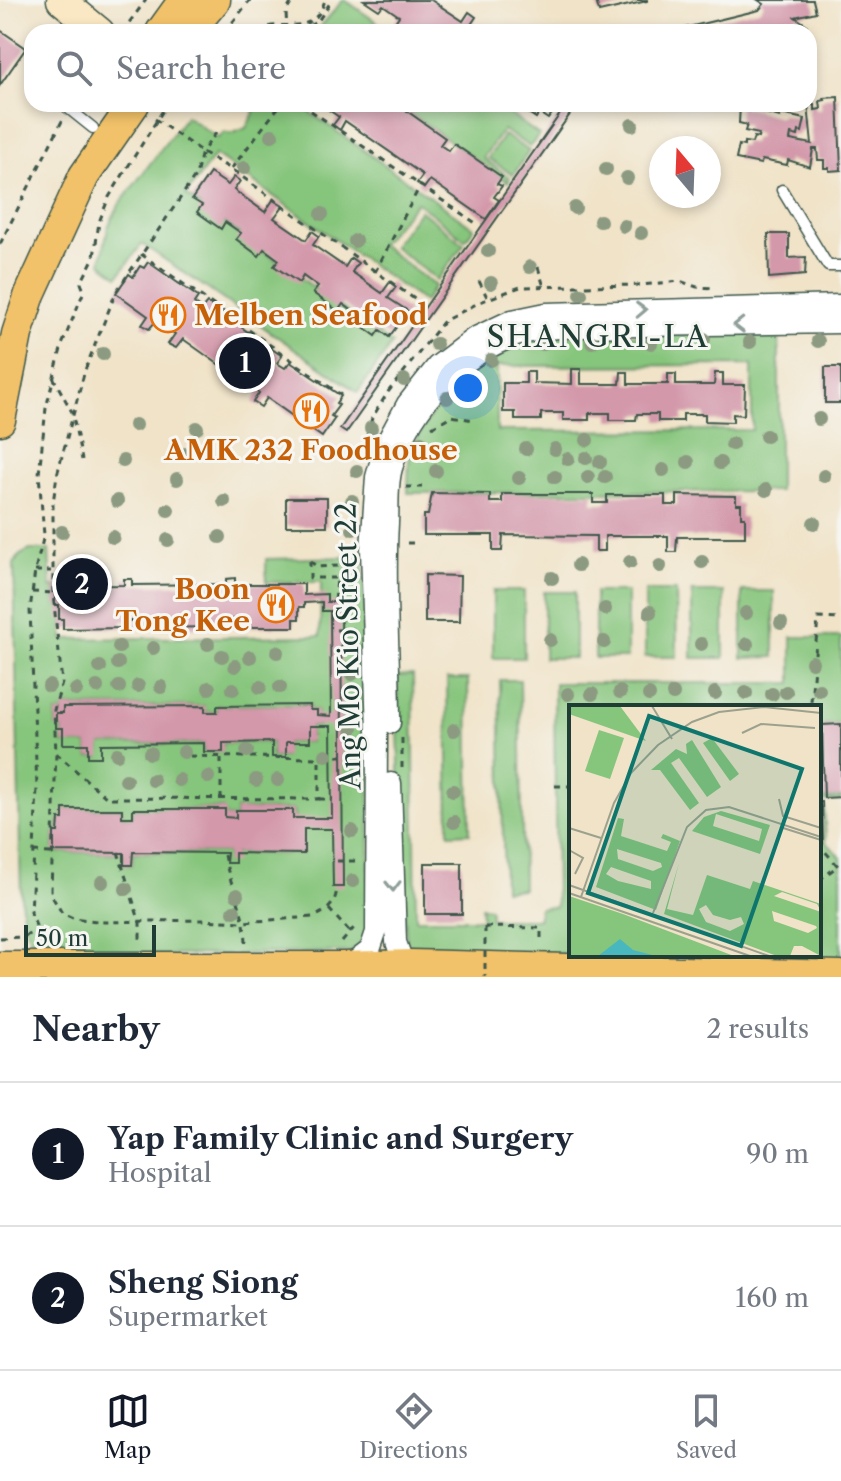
<!DOCTYPE html>
<html lang="en">
<head>
<meta charset="utf-8">
<style>
  body { margin:0; font-family:"Libre Caslon Text",serif; background:#f6f6f7; color:#1f2937 }
  .compass { position:absolute; left:649px; top:136px; width:72px; height:72px; border-radius:50%; background:#fff; box-shadow:0 4px 12px #0003; rotate:341deg }
  .scale { position:absolute; left:24px; bottom:20px; width:132px; box-sizing:border-box; padding-left:8px; border:4px solid #1f3d34; border-top:0; font-size:22px; line-height:28px; white-space:nowrap; color:#1f3d34; -webkit-text-stroke:6px #f6f6f2; paint-order:stroke }
  .you { position:absolute; left:468px; top:388px; width:28px; height:28px; margin:-20px; border:6px solid #fff; border-radius:50%; background:#1a73e8; box-shadow:0 0 0 12px #1a73e833 }
  .badge { display:grid; place-items:center; width:52px; height:52px; border-radius:50%; background:#111827; color:#fff; font-size:26px; font-weight:700 }
  .pin { position:absolute; translate:-50% -50%; border:4px solid #fff; box-shadow:0 2px 8px #0006 }
  .list { margin:0; padding:0; list-style:none }
  h2 { display:flex; justify-content:space-between; align-items:center; height:104px; margin:0; padding:0 32px; font-size:34px }
  h2 small { font-size:26px; font-weight:400; color:#747a83 }
  .list li { display:grid; grid-template-columns:52px 1fr auto; gap:24px; align-items:center; box-sizing:border-box; height:144px; padding:0 32px; border-top:2px solid #e0e1e3 }
  .list b { display:block; font-size:30px; white-space:nowrap }
  .list p { margin:0; font-size:26px; white-space:nowrap; color:#747a83 }
  .list em { font-size:26px; font-style:normal; color:#747a83 }
  .icon { flex:none; width:44px; height:44px; fill:none; stroke:currentColor; stroke-width:2; stroke-linecap:round; stroke-linejoin:round }
  .map { position:relative; flex:none; width:841px; height:977px; overflow:hidden }
  .search { position:absolute; background:#fff; box-shadow:0 4px 12px #0003; left:24px; right:24px; top:24px; height:88px; display:flex; align-items:center; gap:20px; box-sizing:border-box; padding:0 28px; border-radius:24px; color:#747a83; font-size:30px }
  .sheet { height:392px; background:#fff }
  nav { display:flex; justify-content:space-around; align-items:center; box-sizing:border-box; height:112px; border-top:2px solid #e0e1e3; background:#fff; font-size:22px; color:#747a83 }
  nav a { display:grid; justify-items:center; gap:4px }
  nav .on { color:#111827 }
  .map>svg:first-child { display:block }
  .green { fill:#86c57c; stroke:#528158; stroke-width:2; fill-rule:evenodd }
  .building { fill:#d398aa }
  .lines { fill:none; stroke-linecap:round; stroke-linejoin:round }
  .lane-casing { stroke:#3e564a; stroke-width:13 }
  .street-casing { stroke:#3e564a; stroke-width:23 }
  .secondary-casing { stroke:#3e564a; stroke-width:31 }
  .primary-casing { stroke:#3e564a; stroke-width:33 }
  .path { stroke:#3e564a; stroke-width:3; stroke-dasharray:6 6; stroke-linecap:butt }
  .lane { stroke:#fff; stroke-width:10 }
  .street { stroke:#fff; stroke-width:20 }
  .secondary { stroke:#fae7c3; stroke-width:28 }
  .primary { stroke:#f2c26a; stroke-width:30 }
  .path-bridge { stroke:#3e564a; stroke-width:3; stroke-dasharray:6 6; stroke-linecap:butt }
  .tree { fill:#8b9a80 }
  .oneway { stroke:#8f9e9a }
  .labels { text-anchor:middle; stroke-width:6; stroke-linejoin:round; paint-order:stroke }
  .food-label { font-size:28px; font-weight:bold; fill:#c56008; stroke:#f6f6f2; text-anchor:start }
  .street-label { font-size:28px; fill:#1f3d34; stroke:#f6f6f2 }
  .neighbourhood-label { font-size:30px; letter-spacing:2px; fill:#1f3d34; stroke:#f6f6f2 }
  .inset-road { fill:none; stroke:#9ca18d; stroke-width:2 }
  .view { fill:#0f766e; fill-opacity:0.15; stroke:#0f766e; stroke-width:4 }
  .inset-edge { fill:none; stroke:#1f3d34; stroke-width:4 }
</style>
</head>
<body>
<div class="map">
<svg width="841" height="977" viewBox="0 0 841 977">
  <rect width="100%" height="100%" fill="#f6f6f2"/>
  <filter id="ink" filterUnits="userSpaceOnUse"><feTurbulence type="fractalNoise" baseFrequency=".0125" numOctaves="2"/><feDisplacementMap in="SourceGraphic" scale="16" xChannelSelector="R" yChannelSelector="G"/><feConvolveMatrix kernelMatrix="1 2 1 2 8 2 1 2 1" color-interpolation-filters="sRGB"/></filter>
  <filter id="wash" filterUnits="userSpaceOnUse"><feTurbulence type="fractalNoise" baseFrequency=".006" numOctaves="4" result="noise"/><feDisplacementMap in="SourceGraphic" scale="32" xChannelSelector="R" yChannelSelector="G"/><feGaussianBlur stdDeviation="1.8" result="paint"/><feColorMatrix in="noise" values="0 0 0 0 0 0 0 0 0 0 0 0 0 0 0 0 0 1.4 0 .05"/><feComposite in="paint" operator="in"/></filter>
  <g filter="url(#wash)">
    <rect width="100%" height="100%" fill="#f0e3c8"/>
    <!-- green -->
    <g class="green">
      <polygon points="343,0 345,0 391,32 316,32"/>
      <polygon points="251,104 298,104 474,228 465,240 417,202 380,244 435,286 424,302 215,155 186,195 392,344 358,392 142,244 118,276 101,263 108,227 119,205 186,116 218,138 224,132 231,134 246,128 254,113"/>
      <polygon points="397,104 495,104 539,135 530,147 503,130 483,158 510,178 508,182"/>
      <polygon points="504,135 529,151 513,175 488,158"/>
      <polygon points="420,210 464,244 437,280 393,246"/>
      <path d="M779 334V491L408 493 409 460 421 431 440 402 462 378 485 358 512 346 556 335ZM497 366 752 365V430L497 431Z"/>
      <path d="M30 550H49L51 587 63 588V639L320 636 321 582H266V559L351 557 363 562 371 736 368 933 360 945 350 952 56 957C25 944 25 930 21 899L14 564 20 555ZM310 705V710H317V726H310V742H286L285 757H272V742L223 743 222 752H204V743L101 744 100 757H88V744H63V728L56 727V713H63L64 707 204 706 205 712H217V706ZM64 809H122V817H133L134 809H224L225 817 236 818V810H293L303 854 235 853 227 862V853L133 852 132 865H124V853L54 852V833L58 832 59 820 63 819Z"/>
      <rect x="493" y="591" width="31" height="67"/>
      <polygon points="645,591 676,591 677,657 645,657"/>
      <polygon points="742,591 774,591 774,657 742,658"/>
      <rect x="544" y="592" width="31" height="66"/>
      <rect x="595" y="592" width="32" height="66"/>
      <rect x="692" y="592" width="32" height="66"/>
      <polygon points="792,637 841,637 841,724 822,725 824,798 841,797 841,800 824,801 826,842 841,857 841,961 597,955 819,955 819,866 822,864 819,859 819,707 571,707 571,954 407,950 401,855 397,676 413,675 416,919 482,919 481,907 490,908 491,919 539,919 539,908 556,907 554,683 792,683"/>
      <polygon points="447,679 468,679 470,833 449,834"/>
      <polygon points="500,680 520,680 523,889 504,890"/>
    </g>
    <g id="blocks">
      <!-- building -->
      <g class="building">
        <polygon points="364,0 431,0 463,21 469,12 476,17 470,26 478,32 410,32 395,22 399,16 383,5 379,10"/>
        <polygon points="596,0 647,0 647,1 599,12"/>
        <polygon points="758,0 813,0 816,12 795,17 807,25 801,32 668,32 759,10 764,4"/>
        <polygon points="0,30 26,48 0,85"/>
        <polygon points="838,97 841,170 829,171 829,168 824,168 824,160 818,160 817,149 813,149 810,167 788,160 787,165 762,160 761,164 736,159 739,145 744,146 744,142 752,143 754,137 758,138 759,134 745,131 747,125 739,123 740,106 780,117 781,114 805,119 802,132 799,131 798,136 791,134 790,140 812,144 808,105 815,105 815,110 821,109 820,101 825,100 824,98"/>
        <polygon points="320,104 397,104 445,138 440,145 449,151 454,144 502,177 497,184 502,186 494,197 499,200 486,219 430,180 424,188 417,183 423,175 345,121 340,130 333,125 339,117"/>
        <polygon points="515,104 559,104 548,119 539,113 536,118"/>
        <polygon points="567,104 571,104 573,110 346,433 340,429"/>
        <polygon points="210,173 228,185 234,177 240,181 234,190 265,212 273,200 283,206 274,218 306,240 312,231 319,236 313,245 345,267 351,258 358,263 352,272 382,293 390,282 396,287 388,298 408,311 389,337 380,330 376,336 354,320 358,315 343,304 338,311 313,293 318,287 303,276 299,283 274,266 279,260 264,249 259,256 236,239 241,233 225,222 221,229 197,212 202,205 192,199"/>
        <polygon points="768,234 789,234 789,258 806,257 805,275 769,278"/>
        <polygon points="148,262 198,297 194,303 202,309 207,303 282,356 277,363 285,368 290,362 341,396 336,403 339,405 331,416 335,418 322,437 267,398 261,407 253,402 259,393 183,339 176,348 168,344 175,334 156,321 149,329 142,325 148,316 116,293 129,274 133,277 140,266 144,268"/>
        <rect x="825" y="367" width="16" height="36"/>
        <polygon points="572,369 581,369 581,384 620,384 621,372 628,372 628,384 668,384 668,374 676,374 676,385 714,385 715,373 723,373 723,385 745,385 744,415 733,414 733,422 705,421 705,414 683,414 683,421 658,421 658,414 637,414 636,420 610,420 610,413 589,413 589,420 563,420 563,413 541,413 541,420 515,420 515,412 503,412 503,383 526,383 526,372 534,372 534,383 572,384"/>
        <polygon points="432,493 490,494 490,502 502,502 502,494 593,494 593,503 607,503 607,495 665,495 665,505 677,505 677,495 736,496 736,504 741,504 741,517 745,517 745,537 677,537 676,552 668,552 668,536 605,536 605,551 596,551 596,536 503,535 502,551 493,551 493,535 424,535 424,515 428,515"/>
        <rect x="286" y="498" width="41" height="28"/>
        <polygon points="425,575 460,576 459,622 425,622"/>
        <polygon points="235,578 235,584 304,584 304,595 327,594 327,602 341,602 343,887 333,887 332,829 304,829 304,854 235,853 235,863 226,863 227,853 133,852 132,865 124,865 124,853 54,852 54,832 58,832 59,819 63,819 63,809 122,809 122,817 133,817 133,809 225,809 225,817 236,818 236,810 293,810 293,818 332,818 331,726 310,726 310,742 286,742 286,757 272,757 272,742 223,743 223,752 204,752 204,743 101,744 101,757 88,757 88,744 63,744 63,728 56,728 56,713 63,713 63,707 205,706 205,712 217,712 217,706 310,705 310,710 317,710 317,715 331,716 330,611 322,611 322,602 304,603 304,607 299,607 299,619 294,619 294,627 235,627 235,619 225,619 225,627 133,628 133,621 122,621 122,628 63,629 63,619 59,619 59,605 55,605 55,586 124,585 124,579 132,579 132,585 226,584 226,579"/>
        <polygon points="841,724 841,797 824,798 822,725"/>
        <polygon points="819,802 822,802 823,844 819,849"/>
        <rect x="425" y="863" width="37" height="51"/>
      </g>
    </g>
  </g>
  <g filter="url(#ink)">
    <use href="#blocks" fill-opacity="0" stroke="#3e564a" stroke-width="2"/>
    <g class="lines">
      <!-- lane casing -->
      <g class="lane-casing">
        <g id="lane">
          <polyline points="63,104 93,128"/>
          <polyline points="782,190 828,266 841,266"/>
        </g>
      </g>
      <!-- street casing -->
      <g class="street-casing">
        <g id="street">
          <path d="M390 723C390 657 384 589 388 523 389 505 387 485 392 468 412 402 467 346 534 331 548 328 563 328 576 327L841 323"/>
          <polyline points="391,783 396,942 401,956 412,965"/>
          <polyline points="349,966 370,950 376,932 377,733 371,549 376,477 385,445 407,404 437,366 474,338 512,320 546,313 841,305"/>
        </g>
      </g>
      <!-- secondary casing -->
      <g class="secondary-casing">
        <polyline id="secondary" points="61,0 100,32"/>
      </g>
      <!-- primary casing -->
      <g class="primary-casing">
        <g id="primary">
          <polyline points="161,32 184,0"/>
          <polyline points="188,32 215,0"/>
          <polyline points="0,420 17,334 30,294 84,176 134,104"/>
          <polyline points="0,967 343,967 412,965 841,976"/>
        </g>
      </g>
      <!-- path -->
      <g class="path">
        <polyline points="122,32 146,0"/>
        <polyline points="225,32 250,0"/>
        <path d="M259 32C274 15 313 42 325 0"/>
        <polyline points="287,32 286,12 293,0"/>
        <polyline points="299,32 318,21 332,0"/>
        <polyline points="301,104 477,224"/>
        <path d="M155 119 202 152 196 175 116 292 85 370 57 475 53 503V593L62 683 54 710 56 753 51 890 53 898 62 913 73 918 104 922 202 920 242 922 313 917C328 911 336 904 337 887"/>
        <polyline points="216,133 202,152 231,169 423,305"/>
        <polyline points="231,169 281,104"/>
        <polyline points="0,244 62,121"/>
        <polyline points="141,254 341,395"/>
        <polyline points="538,267 544,287"/>
        <polyline points="375,272 420,186"/>
        <polyline points="479,281 488,299"/>
        <polyline points="53,377 72,412 82,460"/>
        <polyline points="432,427 451,416 474,420"/>
        <polyline points="367,435 372,418 388,392 444,321 480,302 520,287 642,285 680,281 697,287 714,288"/>
        <polyline points="406,487 422,487"/>
        <polyline points="407,543 419,543"/>
        <polyline points="310,561 317,567 354,565"/>
        <polyline points="310,561 310,578 337,578 335,602"/>
        <polyline points="35,571 51,571"/>
        <polyline points="32,592 53,593"/>
        <polyline points="336,630 356,629"/>
        <polyline points="811,702 818,618 841,619"/>
        <polyline points="56,753 107,798 319,799 319,758 182,756"/>
        <polyline points="337,756 357,756"/>
        <polyline points="221,758 221,799"/>
        <polyline points="402,768 402,735"/>
        <polyline points="555,786 571,786"/>
        <polyline points="319,799 333,799"/>
        <polyline points="33,852 52,853"/>
        <polyline points="118,852 140,923 140,943"/>
        <path d="M224 855C230 887 246 911 246 945"/>
        <polyline points="337,861 357,861"/>
        <polyline points="819,880 838,866 821,847"/>
        <polyline points="329,909 350,933"/>
        <polyline points="485,927 541,928 541,943"/>
        <polyline points="0,938 22,937 38,931"/>
        <polyline points="342,942 357,924"/>
        <polyline points="53,943 38,931 31,913 37,788 30,610 35,571 44,535 39,474 46,408 62,345 84,291 81,283 94,257 99,222 109,197 167,104"/>
      </g>
      <!-- lane -->
      <use href="#lane" class="lane"/>
      <!-- street -->
      <use href="#street" class="street"/>
      <!-- secondary -->
      <use href="#secondary" class="secondary"/>
      <!-- primary -->
      <use href="#primary" class="primary"/>
      <!-- path-bridge -->
      <polyline class="path-bridge" points="485,927 485,977"/>
    </g>
    <!-- trees -->
    <g class="tree">
      <circle cx="632" cy="125" r="7"/>
      <circle cx="272" cy="135" r="7"/>
      <circle cx="244" cy="168" r="7"/>
      <circle cx="606" cy="169" r="7"/>
      <circle cx="627" cy="178" r="7"/>
      <circle cx="575" cy="208" r="7"/>
      <circle cx="322" cy="214" r="7"/>
      <circle cx="600" cy="221" r="7"/>
      <circle cx="624" cy="226" r="7"/>
      <circle cx="641" cy="233" r="7"/>
      <circle cx="355" cy="241" r="7"/>
      <circle cx="488" cy="251" r="7"/>
      <circle cx="530" cy="267" r="7"/>
      <circle cx="491" cy="283" r="7"/>
      <circle cx="581" cy="294" r="7"/>
      <circle cx="704" cy="339" r="7"/>
      <circle cx="818" cy="341" r="7"/>
      <circle cx="592" cy="342" r="7"/>
      <circle cx="750" cy="342" r="7"/>
      <circle cx="651" cy="343" r="7"/>
      <circle cx="436" cy="344" r="7"/>
      <circle cx="543" cy="344" r="7"/>
      <circle cx="103" cy="354" r="7"/>
      <circle cx="491" cy="360" r="7"/>
      <circle cx="404" cy="380" r="7"/>
      <circle cx="447" cy="398" r="7"/>
      <circle cx="819" cy="419" r="7"/>
      <circle cx="135" cy="425" r="7"/>
      <circle cx="197" cy="428" r="7"/>
      <circle cx="371" cy="428" r="7"/>
      <circle cx="766" cy="436" r="7"/>
      <circle cx="587" cy="440" r="7"/>
      <circle cx="421" cy="442" r="7"/>
      <circle cx="732" cy="444" r="7"/>
      <circle cx="526" cy="449" r="7"/>
      <circle cx="555" cy="449" r="7"/>
      <circle cx="185" cy="454" r="7"/>
      <circle cx="586" cy="458" r="7"/>
      <circle cx="568" cy="459" r="7"/>
      <circle cx="123" cy="461" r="7"/>
      <circle cx="600" cy="462" r="7"/>
      <circle cx="688" cy="462" r="7"/>
      <circle cx="720" cy="463" r="7"/>
      <circle cx="663" cy="470" r="7"/>
      <circle cx="357" cy="471" r="7"/>
      <circle cx="436" cy="471" r="7"/>
      <circle cx="824" cy="476" r="7"/>
      <circle cx="555" cy="477" r="7"/>
      <circle cx="588" cy="477" r="7"/>
      <circle cx="605" cy="477" r="7"/>
      <circle cx="519" cy="478" r="7"/>
      <circle cx="177" cy="479" r="7"/>
      <circle cx="766" cy="490" r="7"/>
      <circle cx="117" cy="501" r="7"/>
      <circle cx="224" cy="501" r="7"/>
      <circle cx="352" cy="501" r="7"/>
      <circle cx="168" cy="510" r="7"/>
      <circle cx="814" cy="523" r="7"/>
      <circle cx="353" cy="529" r="7"/>
      <circle cx="62" cy="532" r="7"/>
      <circle cx="113" cy="537" r="7"/>
      <circle cx="220" cy="537" r="7"/>
      <circle cx="168" cy="540" r="7"/>
      <circle cx="630" cy="562" r="7"/>
      <circle cx="702" cy="562" r="7"/>
      <circle cx="578" cy="565" r="7"/>
      <circle cx="660" cy="566" r="7"/>
      <circle cx="552" cy="578" r="7"/>
      <circle cx="605" cy="609" r="7"/>
      <circle cx="650" cy="612" r="7"/>
      <circle cx="746" cy="613" r="7"/>
      <circle cx="781" cy="623" r="7"/>
      <circle cx="550" cy="640" r="7"/>
      <circle cx="604" cy="642" r="7"/>
      <circle cx="208" cy="644" r="7"/>
      <circle cx="701" cy="644" r="7"/>
      <circle cx="747" cy="644" r="7"/>
      <circle cx="119" cy="647" r="7"/>
      <circle cx="153" cy="648" r="7"/>
      <circle cx="277" cy="652" r="7"/>
      <circle cx="222" cy="656" r="7"/>
      <circle cx="250" cy="657" r="7"/>
      <circle cx="812" cy="662" r="7"/>
      <circle cx="118" cy="663" r="7"/>
      <circle cx="235" cy="666" r="7"/>
      <circle cx="100" cy="667" r="7"/>
      <circle cx="352" cy="674" r="7"/>
      <circle cx="49" cy="686" r="7"/>
      <circle cx="138" cy="686" r="7"/>
      <circle cx="97" cy="687" r="7"/>
      <circle cx="119" cy="687" r="7"/>
      <circle cx="161" cy="687" r="7"/>
      <circle cx="260" cy="687" r="7"/>
      <circle cx="280" cy="687" r="7"/>
      <circle cx="209" cy="688" r="7"/>
      <circle cx="233" cy="689" r="7"/>
      <circle cx="76" cy="690" r="7"/>
      <circle cx="819" cy="690" r="7"/>
      <circle cx="620" cy="692" r="7"/>
      <circle cx="786" cy="692" r="7"/>
      <circle cx="715" cy="693" r="7"/>
      <circle cx="746" cy="693" r="7"/>
      <circle cx="568" cy="694" r="7"/>
      <circle cx="592" cy="694" r="7"/>
      <circle cx="673" cy="694" r="7"/>
      <circle cx="772" cy="694" r="7"/>
      <circle cx="649" cy="695" r="7"/>
      <circle cx="352" cy="728" r="7"/>
      <circle cx="454" cy="730" r="7"/>
      <circle cx="247" cy="751" r="7"/>
      <circle cx="184" cy="752" r="7"/>
      <circle cx="150" cy="753" r="7"/>
      <circle cx="117" cy="754" r="7"/>
      <circle cx="326" cy="755" r="7"/>
      <circle cx="208" cy="777" r="7"/>
      <circle cx="126" cy="780" r="7"/>
      <circle cx="153" cy="780" r="7"/>
      <circle cx="179" cy="780" r="7"/>
      <circle cx="256" cy="780" r="7"/>
      <circle cx="278" cy="780" r="7"/>
      <circle cx="453" cy="791" r="7"/>
      <circle cx="454" cy="822" r="7"/>
      <circle cx="352" cy="831" r="7"/>
      <circle cx="353" cy="881" r="7"/>
      <circle cx="102" cy="882" r="7"/>
      <circle cx="126" cy="889" r="7"/>
      <circle cx="237" cy="895" r="7"/>
      <circle cx="234" cy="911" r="7"/>
    </g>
    <!-- one-way arrows -->
    <defs><path id="oneway-chevron" d="M-2-3.5L2.5 0L-2 3.5" fill="none" stroke-width="1.6" stroke-linecap="round" stroke-linejoin="round" transform="scale(2)"/></defs>
    <g class="oneway">
      <use href="#oneway-chevron" transform="translate(641 310) rotate(-2)"/>
      <use href="#oneway-chevron" transform="translate(739 325) rotate(179)"/>
      <use href="#oneway-chevron" transform="translate(393 886) rotate(89)"/>
    </g>
  </g>
  <!-- icons -->
  <defs>
    <g id="restaurant-ring" transform="scale(1.8)"><circle r="9.5" fill="#f6f6f2" stroke="#e8710a" stroke-width="1.5"/><path d="M-5-6h1v4h1v-4h1v4h1v-4h1v5L-1.5 .5V6h-2V.5L-5-1ZM5-6V6H3V1.5H1.5Q1.5-4 5-6Z" fill="#e8710a"/></g>
  </defs>
  <g fill-rule="evenodd">
    <use href="#restaurant-ring" x="168" y="315"/>
    <use href="#restaurant-ring" x="311" y="411"/>
    <use href="#restaurant-ring" x="276" y="605"/>
  </g>
  <g class="labels">
    <!-- food labels -->
    <g class="food-label">
      <text x="194" y="325">Melben Seafood</text>
      <text x="311" y="460" text-anchor="middle">AMK 232 Foodhouse</text>
      <text x="250" y="599" text-anchor="end">Boon<tspan x="250" dy="32">Tong Kee</tspan></text>
    </g>
    <!-- street labels -->
    <g class="street-label">
      <text transform="translate(348 646) rotate(-91)" y="10">Ang Mo Kio Street 22</text>
    </g>
    <!-- neighbourhood labels -->
    <g class="neighbourhood-label">
      <text x="598" y="347">SHANGRI-LA</text>
    </g>
  </g>
  <!-- overview -->
  <g transform="translate(569 705)">
    <rect width="252" height="252" fill="#f0e3c8"/>
    <path d="M0 1H51L77 36 0 9ZM30 25 55 33 41 74 16 66ZM143 33 170 69 161 76 134 38ZM123 35 152 82 138 92 110 53 102 58 130 98 121 105 91 65H82L107 44 118 49 117 39ZM152 106 201 120 191 149 123 126 135 112ZM147 109 193 124 190 136 144 121ZM49 113 55 114 52 131 98 146 102 137 92 133 94 129 111 136 87 205 27 182ZM48 144 92 158 93 162 84 166 49 154ZM42 162 82 176V184L49 176 37 169ZM110 158 98 204 124 210 138 170 181 184 184 176 252 199V206L248 199 213 187 205 191 252 207V251L233 241H225L221 251H208L95 209ZM137 200 144 210 161 215 172 212 175 219 161 226 137 217 130 204ZM203 206 247 221 248 223 239 228 205 216ZM0 191 54 209 165 251H0Z" fill="#86c57c" fill-rule="evenodd"/>
    <path d="M51 234 64 245 87 251H29Z" fill="#48b8be"/>
    <path class="inset-road" d="M83 1 103 34M173 28 192 19 246 23M210 94 214 111 252 123M211 122 252 135M0 123 32 133M0 145 14 153 6 169M0 180 200 251M0 188 181 251M12 192 45 98 62 68 89 40 123 17 150 7 195 2 252 8M84 208 118 122 137 105 160 102 252 132"/>
    <path class="view" d="M80 11 233 64 172 241 19 188Z"/>
    <rect width="252" height="252" class="inset-edge"/>
  </g>
</svg>
<svg class="compass" viewBox="-18 -18 36 36"><path d="M0-13l5 13h-10z" fill="#e53935"/><path d="M0 13l5-13h-10z" fill="#747a83"/></svg>
<div class="scale">50 m</div>
<div class="you"></div>
<div class="pin badge" style="left:245px;top:363px">1</div>
<div class="pin badge" style="left:82px;top:584px">2</div>
<div class="search"><svg class="icon" aria-label="search" viewBox="0 0 24 24"><circle cx="10" cy="10" r="6"/><path d="M15 15l6 6"/></svg>Search here</div>
</div>
<section class="sheet">
<h2>Nearby<small>2 results</small></h2>
<ul class="list">
<li><span class="badge">1</span><div><b>Yap Family Clinic and Surgery</b><p>Hospital</p></div><em>90 m</em></li>
<li><span class="badge">2</span><div><b>Sheng Siong</b><p>Supermarket</p></div><em>160 m</em></li>
</ul>
</section>
<nav>
<a class="on"><svg class="icon" aria-label="map" viewBox="0 0 24 24"><path d="M3 6l6-2 6 2 6-2v14l-6 2-6-2-6 2zM9 4v14M15 6v14"/></svg>Map</a>
<a><svg class="icon" aria-label="directions" viewBox="0 0 24 24"><path d="M12 3l9 9-9 9-9-9zM9 14v-3h6M13 9l2 2-2 2"/></svg>Directions</a>
<a><svg class="icon" aria-label="saved" viewBox="0 0 24 24"><path d="M7 4h10v16l-5-4-5 4z"/></svg>Saved</a>
</nav>
</body>
</html>
